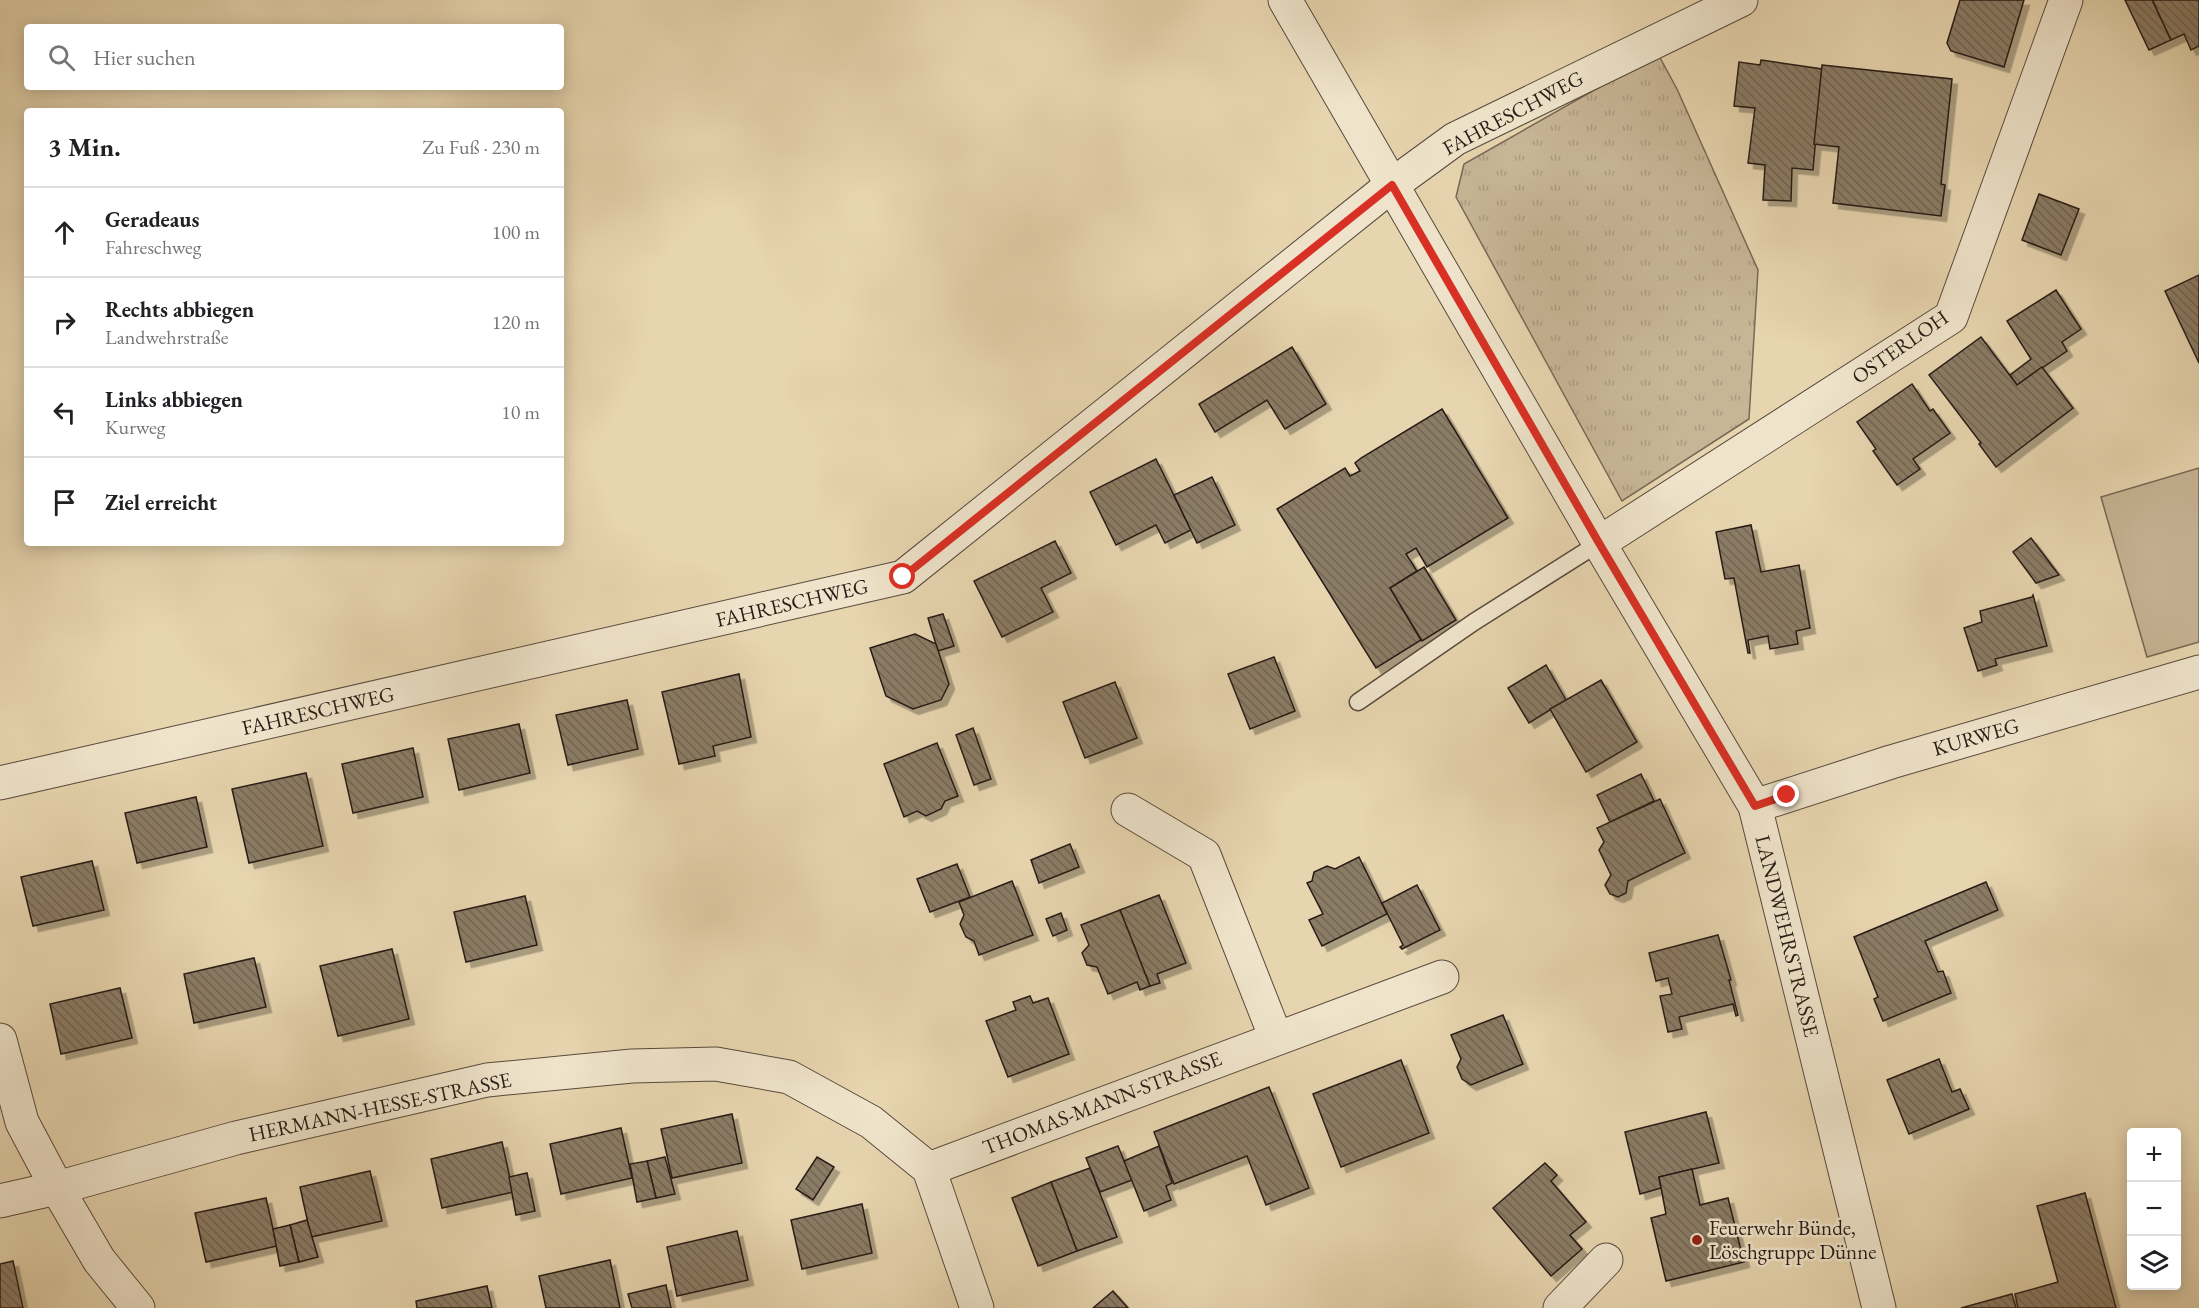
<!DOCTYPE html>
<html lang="de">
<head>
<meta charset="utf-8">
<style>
  body { margin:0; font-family:"EB Garamond",serif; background:#f6f6f6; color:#202124 }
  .controls { position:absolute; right:18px; bottom:18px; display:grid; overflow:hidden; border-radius:6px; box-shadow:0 3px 15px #0003 }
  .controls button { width:54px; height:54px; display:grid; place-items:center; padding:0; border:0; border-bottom:2px solid #e0e0e0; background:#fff; color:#202124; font:30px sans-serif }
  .stop { position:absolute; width:18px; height:18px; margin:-14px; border:4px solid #d93025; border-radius:50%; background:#fff }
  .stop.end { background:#d93025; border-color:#fff; box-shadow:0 2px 6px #0008 }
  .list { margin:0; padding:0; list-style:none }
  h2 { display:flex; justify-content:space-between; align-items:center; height:78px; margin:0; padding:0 24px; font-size:26px }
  h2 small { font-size:20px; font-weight:400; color:#757577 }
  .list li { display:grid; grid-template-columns:39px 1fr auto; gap:18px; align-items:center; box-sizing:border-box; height:90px; padding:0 24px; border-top:2px solid #e0e0e0 }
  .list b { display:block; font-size:22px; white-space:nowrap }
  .list p { margin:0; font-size:20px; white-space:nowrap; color:#757577 }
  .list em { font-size:20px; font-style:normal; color:#757577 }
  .icon { flex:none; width:33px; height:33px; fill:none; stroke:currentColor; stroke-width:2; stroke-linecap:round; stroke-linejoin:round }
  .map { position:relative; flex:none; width:2199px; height:1308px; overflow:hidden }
  .search { position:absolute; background:#fff; box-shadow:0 3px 15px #0003; left:24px; top:24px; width:540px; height:66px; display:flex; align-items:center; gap:15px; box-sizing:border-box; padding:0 21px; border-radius:6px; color:#757577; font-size:22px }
  .panel { position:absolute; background:#fff; box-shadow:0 3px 15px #0003; left:24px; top:108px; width:540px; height:438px; border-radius:6px }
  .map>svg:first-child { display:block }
  .grass { fill:url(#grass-tufts); stroke:#786856; stroke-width:1.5 }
  .park { fill:#c7b595; stroke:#786856; stroke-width:1.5 }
  .building { fill:url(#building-back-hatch); stroke:#281b16; stroke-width:1.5; filter:url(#shadow) }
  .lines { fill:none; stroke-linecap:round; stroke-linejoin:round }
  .lane-casing { stroke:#584a3c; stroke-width:19 }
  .street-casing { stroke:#584a3c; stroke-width:35 }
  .lane { stroke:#efe4cb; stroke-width:16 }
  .street { stroke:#efe4cb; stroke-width:33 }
  .route { stroke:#d93025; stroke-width:8 }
  .poi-dot { fill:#8f2418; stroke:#efe4cb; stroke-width:2 }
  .labels { text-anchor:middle; stroke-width:5; stroke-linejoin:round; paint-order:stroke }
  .street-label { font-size:21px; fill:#281b16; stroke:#efe4cb }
  .poi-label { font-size:21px; fill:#281b16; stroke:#efe4cb; text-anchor:start }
</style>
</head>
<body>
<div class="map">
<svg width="2199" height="1308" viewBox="0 0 2199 1308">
  <defs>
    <pattern id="grass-tufts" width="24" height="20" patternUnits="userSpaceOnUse" patternTransform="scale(1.5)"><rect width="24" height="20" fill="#c7b595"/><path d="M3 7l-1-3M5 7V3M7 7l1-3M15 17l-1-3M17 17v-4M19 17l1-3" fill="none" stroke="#ab9b80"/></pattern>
    <pattern id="building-back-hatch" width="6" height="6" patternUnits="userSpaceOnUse" patternTransform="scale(1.5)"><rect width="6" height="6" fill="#8b7c66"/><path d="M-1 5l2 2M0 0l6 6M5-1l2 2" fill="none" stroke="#726553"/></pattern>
    <filter id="shadow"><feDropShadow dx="5.5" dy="5.5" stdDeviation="0" flood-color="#0004"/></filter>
  </defs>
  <rect width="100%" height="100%" fill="#e7d5af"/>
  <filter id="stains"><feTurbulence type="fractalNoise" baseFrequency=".00333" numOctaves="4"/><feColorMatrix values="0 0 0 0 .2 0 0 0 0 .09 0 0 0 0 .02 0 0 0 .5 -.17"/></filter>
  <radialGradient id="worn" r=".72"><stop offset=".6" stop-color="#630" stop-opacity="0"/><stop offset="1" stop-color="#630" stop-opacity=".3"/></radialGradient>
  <!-- grass -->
  <polygon class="grass" points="1658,54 1677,89 1758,270 1749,419 1622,501 1456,197 1464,164"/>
  <!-- park -->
  <polygon class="park" points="2199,468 2199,642 2147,657 2101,497"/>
  <!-- building -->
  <g class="building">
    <polygon points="1960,0 2024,0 2004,67 1951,51 1947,43"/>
    <polygon points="2125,0 2152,0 2171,40 2149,50"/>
    <polygon points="2154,0 2199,0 2199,46 2191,50 2184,34 2171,40 2153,1"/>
    <polygon points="1761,60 1822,69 1813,170 1792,168 1791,201 1763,200 1765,165 1748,163 1755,108 1734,106 1739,62 1760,65"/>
    <polygon points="1822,65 1952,79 1941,184 1945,185 1941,216 1833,203 1839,147 1814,144"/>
    <polygon points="2039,194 2079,209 2061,255 2022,240"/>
    <polygon points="2199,275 2199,363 2165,291"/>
    <polygon points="2056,290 2081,329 2062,342 2067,351 2017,385 2010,375 2031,359 2007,321"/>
    <polygon points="1981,337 2017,385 2042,367 2073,408 1996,467 1979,444 1981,443 1929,375"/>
    <polygon points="1292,347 1326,404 1285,429 1267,400 1215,432 1199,404"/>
    <polygon points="1912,384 1930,411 1933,409 1950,433 1913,459 1920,469 1897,485 1873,451 1876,449 1857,422"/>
    <polygon points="1442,409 1508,518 1427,567 1416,548 1406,554 1417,571 1390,588 1421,640 1376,668 1277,509 1345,468 1350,476 1360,471 1355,463 1361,458"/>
    <polygon points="1156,459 1191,530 1165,543 1156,525 1116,545 1090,492"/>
    <polygon points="1212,477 1235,525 1197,543 1174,495"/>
    <polygon points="1751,525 1761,572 1799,565 1810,628 1796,631 1798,644 1770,649 1768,636 1748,640 1750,653 1748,653 1734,578 1725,579 1716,532"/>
    <polygon points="2031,538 2059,575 2036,583 2013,552"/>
    <polygon points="1055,541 1071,573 1041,588 1053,612 1002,637 974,581"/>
    <polygon points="1424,567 1456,620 1422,641 1390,588"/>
    <polygon points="2033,595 2047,646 1995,659 1997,665 1978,671 1964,628 1982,622 1980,611 2032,597"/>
    <polygon points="943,614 954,646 938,651 928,618"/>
    <polygon points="915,634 936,644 949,684 941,700 913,709 886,696 870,648"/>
    <polygon points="1274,657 1295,711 1250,729 1228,674"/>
    <polygon points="1546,665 1566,700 1529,723 1508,688"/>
    <polygon points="739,674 751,737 713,746 715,756 679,764 662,692"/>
    <polygon points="1601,680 1637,742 1586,772 1550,709"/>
    <polygon points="1115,682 1137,738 1085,758 1063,702"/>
    <polygon points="627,700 638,749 568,765 556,715"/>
    <polygon points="519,724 530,773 459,790 448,739"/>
    <polygon points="973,728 991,779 974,785 956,735"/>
    <polygon points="937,743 958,796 945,801 941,809 926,816 917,811 904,817 884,764"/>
    <polygon points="413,748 423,797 353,813 342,764"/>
    <polygon points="306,773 323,846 249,863 232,789"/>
    <polygon points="1641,774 1654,801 1610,822 1597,795"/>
    <polygon points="196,797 207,847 137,863 125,813"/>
    <polygon points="1660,799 1685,853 1628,881 1626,893 1618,897 1610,894 1605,885 1611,875 1599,850 1604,842 1597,828"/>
    <polygon points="1070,844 1079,867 1039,883 1031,860"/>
    <polygon points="1359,857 1387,914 1322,946 1309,920 1323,914 1307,883 1312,881 1314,872 1327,866 1335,869"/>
    <polygon points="92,861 104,910 33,926 21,877"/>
    <polygon points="957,864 970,897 930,912 917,879"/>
    <polygon points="1012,881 1033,935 979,955 974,941 966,937 960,924 964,915 959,902"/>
    <polygon points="1986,882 1998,910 1925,941 1938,972 1943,971 1951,993 1883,1021 1874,999 1878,997 1854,937"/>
    <polygon points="1417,885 1440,930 1402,949 1400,947 1403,945 1382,903"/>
    <polygon points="1159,895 1186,963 1157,974 1160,983 1150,986 1120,910"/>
    <polygon points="525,896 537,945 466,962 454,912"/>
    <polygon points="1120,910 1150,986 1140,990 1137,982 1108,994 1097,967 1087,965 1082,953 1089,945 1081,925"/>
    <polygon points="1061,913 1067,930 1053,936 1046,919"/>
    <polygon points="1718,935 1731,980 1729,980 1738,1015 1736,1016 1733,1004 1679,1017 1682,1029 1668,1032 1660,996 1672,994 1668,978 1656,981 1649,953"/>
    <polygon points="392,949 409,1019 338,1036 320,966"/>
    <polygon points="254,958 266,1007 194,1023 184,974"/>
    <polygon points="120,988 132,1038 61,1054 50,1004"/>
    <polygon points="1030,996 1033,1003 1048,998 1069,1054 1008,1077 986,1021 1016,1010 1013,1002"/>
    <polygon points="1503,1015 1523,1064 1471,1085 1462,1079 1457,1067 1461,1059 1451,1035"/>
    <polygon points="1939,1059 1952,1092 1960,1089 1969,1109 1909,1134 1887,1080"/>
    <polygon points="1401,1060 1429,1133 1341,1167 1313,1094"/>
    <polygon points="1269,1087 1309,1188 1266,1205 1247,1156 1174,1184 1154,1132"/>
    <polygon points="1706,1112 1719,1163 1659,1177 1661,1188 1640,1194 1625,1132"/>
    <polygon points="732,1114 742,1163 672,1178 661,1129"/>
    <polygon points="621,1128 632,1178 561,1194 550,1144"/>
    <polygon points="502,1142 513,1192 442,1208 431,1159"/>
    <polygon points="1118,1146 1132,1180 1100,1192 1086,1158"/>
    <polygon points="1159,1146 1172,1183 1166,1186 1171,1200 1144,1211 1124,1161"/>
    <polygon points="665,1157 675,1194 656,1198 647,1161"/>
    <polygon points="817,1157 834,1167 813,1200 796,1189"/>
    <polygon points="647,1161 656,1198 637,1202 630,1164"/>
    <polygon points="1545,1163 1557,1175 1551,1181 1586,1222 1570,1235 1582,1249 1551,1276 1493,1208"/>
    <polygon points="1090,1168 1117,1237 1077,1251 1051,1182"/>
    <polygon points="1692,1169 1700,1205 1728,1198 1744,1262 1666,1281 1651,1218 1666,1214 1659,1177"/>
    <polygon points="370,1171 382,1221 311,1237 300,1187"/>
    <polygon points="527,1173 535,1211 516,1215 509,1177"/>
    <polygon points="1051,1182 1077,1251 1038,1266 1012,1198"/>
    <polygon points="2085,1193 2116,1308 2018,1308 2015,1294 2058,1282 2037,1206"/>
    <polygon points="266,1198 277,1246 206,1262 195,1213"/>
    <polygon points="862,1204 872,1253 802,1269 791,1220"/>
    <polygon points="307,1220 318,1257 299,1262 290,1225"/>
    <polygon points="290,1225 299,1262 280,1266 273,1229"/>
    <polygon points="737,1231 748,1280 677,1296 667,1247"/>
    <polygon points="610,1260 620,1308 546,1308 539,1276"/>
    <polygon points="13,1261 23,1308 0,1308 0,1264"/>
    <polygon points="666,1285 671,1308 632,1308 628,1294"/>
    <polygon points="487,1286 492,1308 417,1308 416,1301"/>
    <polygon points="1113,1291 1128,1308 1093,1308"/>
    <polygon points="2012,1294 2016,1308 1961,1308"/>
  </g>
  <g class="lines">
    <!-- lane casing -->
    <g class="lane-casing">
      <polyline id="lane" points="1358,702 1474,622 1599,543"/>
    </g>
    <!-- street casing -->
    <g class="street-casing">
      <g id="street">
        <polyline points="1285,0 1599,543 1755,806 1879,1308"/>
        <polyline points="1599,543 1951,317 2066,0"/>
        <polyline points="0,783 903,577 1392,185 1455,139 1741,0"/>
        <polyline points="1755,806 1891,762 2199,672"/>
        <polyline points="1128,810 1204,855 1276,1038"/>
        <polyline points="0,1040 22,1122 57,1188 99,1260 138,1308"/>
        <polyline points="929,1169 1442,977"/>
        <polyline points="0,1201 57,1188 236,1138 487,1080 632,1066 716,1064 789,1077 871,1122 929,1169 977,1308"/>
        <polyline points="1560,1308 1606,1260"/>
      </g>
    </g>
    <!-- lane -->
    <use href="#lane" class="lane"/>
    <!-- street -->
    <use href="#street" class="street"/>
  </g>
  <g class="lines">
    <!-- route -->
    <polyline class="route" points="903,577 1392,185 1599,543 1755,806 1787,795"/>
  </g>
  <!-- markers -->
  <circle class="poi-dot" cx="1697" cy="1240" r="6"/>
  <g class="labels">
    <!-- street labels -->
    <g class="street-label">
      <text transform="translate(1513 113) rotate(-28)" y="7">FAHRESCHWEG</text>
      <text transform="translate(1900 347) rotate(-35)" y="7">OSTERLOH</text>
      <text transform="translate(792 603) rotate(-13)" y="7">FAHRESCHWEG</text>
      <text transform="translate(318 711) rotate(-13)" y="7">FAHRESCHWEG</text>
      <text transform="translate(1976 737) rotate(-16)" y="7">KURWEG</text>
      <text transform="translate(1787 936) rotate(76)" y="7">LANDWEHRSTRASSE</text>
      <text transform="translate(1102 1103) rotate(-21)" y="7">THOMAS-MANN-STRASSE</text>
      <text transform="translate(380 1107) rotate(-12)" y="7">HERMANN-HESSE-STRASSE</text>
    </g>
    <!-- poi labels -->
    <g class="poi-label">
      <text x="1709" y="1235">Feuerwehr Bünde,<tspan x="1709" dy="24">Löschgruppe Dünne</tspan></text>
    </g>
  </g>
  <rect width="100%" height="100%" filter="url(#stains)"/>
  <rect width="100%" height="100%" fill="url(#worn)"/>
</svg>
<div class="controls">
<button>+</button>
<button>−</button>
<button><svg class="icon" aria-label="layers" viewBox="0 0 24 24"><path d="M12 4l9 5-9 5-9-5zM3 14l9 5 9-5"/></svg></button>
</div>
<div class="stop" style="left:903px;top:577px"></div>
<div class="stop end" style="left:1787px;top:795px"></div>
<div class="search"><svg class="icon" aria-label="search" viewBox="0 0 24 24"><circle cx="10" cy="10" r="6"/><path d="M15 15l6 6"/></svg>Hier suchen</div>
<section class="panel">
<h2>3 Min.<small>Zu Fuß · 230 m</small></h2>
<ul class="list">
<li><svg class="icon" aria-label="ahead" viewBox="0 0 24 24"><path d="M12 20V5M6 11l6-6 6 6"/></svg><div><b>Geradeaus</b><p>Fahreschweg</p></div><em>100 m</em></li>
<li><svg class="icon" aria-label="right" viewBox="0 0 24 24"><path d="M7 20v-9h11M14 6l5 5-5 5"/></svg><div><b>Rechts abbiegen</b><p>Landwehrstraße</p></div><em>120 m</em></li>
<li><svg class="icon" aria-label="left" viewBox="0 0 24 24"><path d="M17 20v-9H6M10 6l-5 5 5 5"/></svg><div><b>Links abbiegen</b><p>Kurweg</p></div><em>10 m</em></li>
<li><svg class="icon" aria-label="arrive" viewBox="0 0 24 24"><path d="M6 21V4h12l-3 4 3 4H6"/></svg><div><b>Ziel erreicht</b></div></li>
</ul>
</section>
</div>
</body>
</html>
